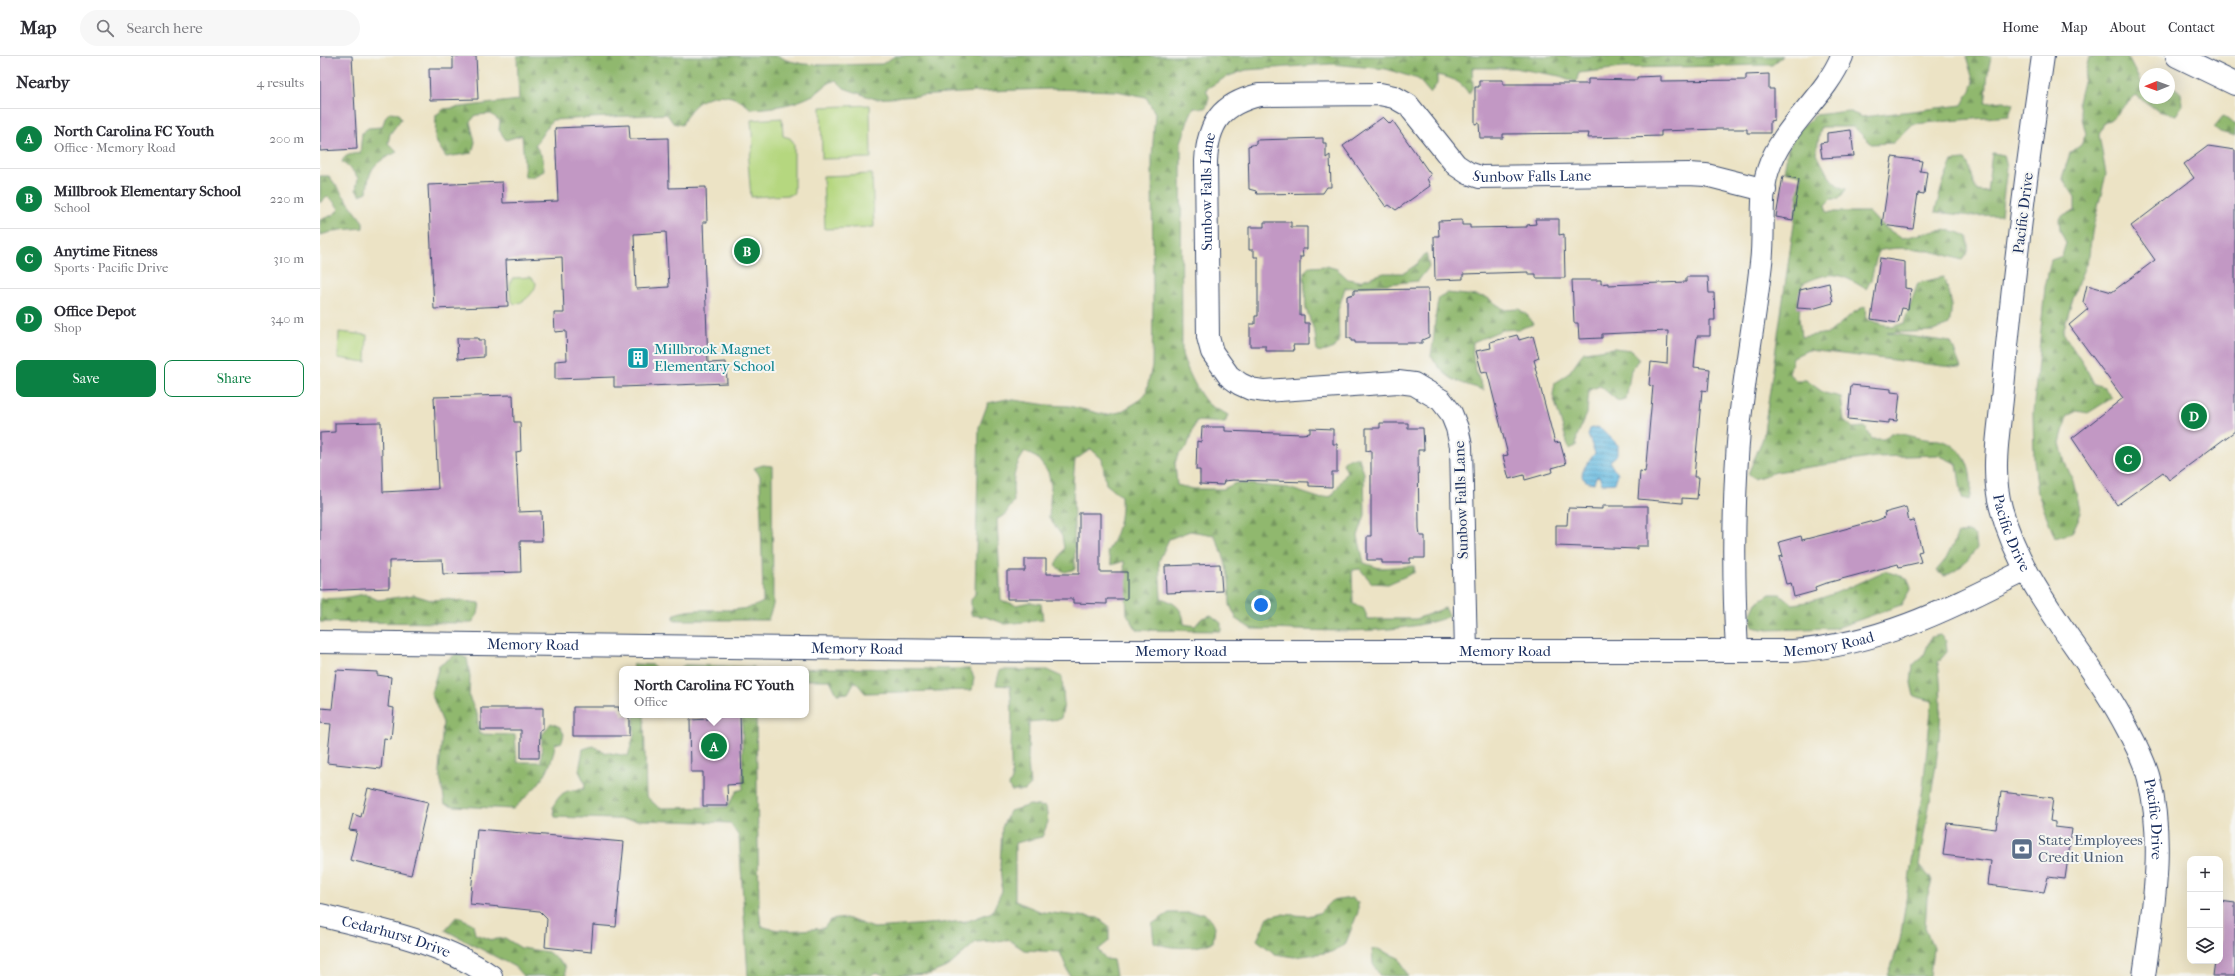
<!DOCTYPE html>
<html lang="en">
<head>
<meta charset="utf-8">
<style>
  body { margin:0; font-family:"IM FELL French Canon",serif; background:#f7f7f7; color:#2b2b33 }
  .controls { position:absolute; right:12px; bottom:12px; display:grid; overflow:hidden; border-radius:8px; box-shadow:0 4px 16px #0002 }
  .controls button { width:36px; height:36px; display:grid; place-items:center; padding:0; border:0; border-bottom:1px solid #e1e1e2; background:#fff; color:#2b2b33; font:20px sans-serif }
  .compass { position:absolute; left:1819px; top:12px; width:36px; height:36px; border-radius:50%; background:#fff; box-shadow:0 4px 16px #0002; rotate:269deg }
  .you { position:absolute; left:941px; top:549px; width:14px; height:14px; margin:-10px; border:3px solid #fff; border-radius:50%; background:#1a73e8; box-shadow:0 0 0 6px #1a73e833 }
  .badge { display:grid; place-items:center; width:26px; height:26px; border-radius:50%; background:#0b8043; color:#fff; font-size:13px; font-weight:700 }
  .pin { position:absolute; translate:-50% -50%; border:2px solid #fff; box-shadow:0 1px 4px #0006 }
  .popup { position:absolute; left:299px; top:610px; width:190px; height:52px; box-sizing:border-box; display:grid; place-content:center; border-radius:8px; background:#fff; filter:drop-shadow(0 1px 3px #0005); font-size:13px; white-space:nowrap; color:#7c7c81 }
  .popup b { font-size:15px; color:#2b2b33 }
  .popup::after { content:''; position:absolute; left:50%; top:100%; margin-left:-8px; border:8px solid transparent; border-top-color:#fff }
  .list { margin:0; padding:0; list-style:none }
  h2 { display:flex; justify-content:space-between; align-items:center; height:52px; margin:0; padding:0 16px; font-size:17px }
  h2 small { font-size:13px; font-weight:400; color:#7c7c81 }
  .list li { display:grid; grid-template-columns:26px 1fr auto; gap:12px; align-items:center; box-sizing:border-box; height:60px; padding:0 16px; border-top:1px solid #e1e1e2 }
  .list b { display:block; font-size:15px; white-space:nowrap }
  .list p { margin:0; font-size:13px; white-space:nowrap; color:#7c7c81 }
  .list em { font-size:13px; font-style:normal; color:#7c7c81 }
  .actions { display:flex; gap:8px; padding:12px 16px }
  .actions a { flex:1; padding:9px 0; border:1px solid #0b8043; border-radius:8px; text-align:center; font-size:14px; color:#0b8043 }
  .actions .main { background:#0b8043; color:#fff }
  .icon { flex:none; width:22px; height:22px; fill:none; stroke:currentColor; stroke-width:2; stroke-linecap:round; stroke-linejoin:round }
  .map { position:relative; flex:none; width:1915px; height:920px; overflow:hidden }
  header { display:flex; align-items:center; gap:24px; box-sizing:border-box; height:56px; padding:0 20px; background:#fff; border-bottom:1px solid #e1e1e2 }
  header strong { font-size:19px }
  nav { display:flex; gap:22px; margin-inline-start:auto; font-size:14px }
  .search { width:280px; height:36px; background:#f7f7f7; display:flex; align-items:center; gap:10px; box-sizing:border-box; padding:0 14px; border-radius:22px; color:#7c7c81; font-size:15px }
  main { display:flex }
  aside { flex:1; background:#fff }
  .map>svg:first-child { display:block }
  .green { fill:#b5d77f; stroke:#68836e }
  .forest { fill:url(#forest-firs); stroke:#567466 }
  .water { fill:url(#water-rules); stroke:#40749f }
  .building { fill:#c298c4; fill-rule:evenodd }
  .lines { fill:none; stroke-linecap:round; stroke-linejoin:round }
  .minor-casing { stroke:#3a4a6d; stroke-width:24 }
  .tertiary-casing { stroke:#3a4a6d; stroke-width:24 }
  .minor { stroke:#fff; stroke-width:22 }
  .tertiary { stroke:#fff; stroke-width:22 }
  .labels { text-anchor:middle; stroke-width:4; stroke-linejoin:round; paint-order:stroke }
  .street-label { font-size:15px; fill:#1b2f5e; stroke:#f6f6f2 }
  .culture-label { font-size:15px; fill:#0d838f; stroke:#f6f6f2; text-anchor:start }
  .service-label { font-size:15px; fill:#4e5e75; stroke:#f6f6f2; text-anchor:start }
</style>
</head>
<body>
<header>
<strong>Map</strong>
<div class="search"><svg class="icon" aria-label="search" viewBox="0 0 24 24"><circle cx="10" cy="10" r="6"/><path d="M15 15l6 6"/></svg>Search here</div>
<nav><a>Home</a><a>Map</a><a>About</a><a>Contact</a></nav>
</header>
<main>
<aside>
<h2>Nearby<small>4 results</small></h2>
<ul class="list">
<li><span class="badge">A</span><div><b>North Carolina FC Youth</b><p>Office · Memory Road</p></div><em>200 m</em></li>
<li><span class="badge">B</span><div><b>Millbrook Elementary School</b><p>School</p></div><em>220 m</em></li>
<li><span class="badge">C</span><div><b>Anytime Fitness</b><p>Sports · Pacific Drive</p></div><em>310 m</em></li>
<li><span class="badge">D</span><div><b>Office Depot</b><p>Shop</p></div><em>340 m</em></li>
</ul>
<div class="actions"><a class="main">Save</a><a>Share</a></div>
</aside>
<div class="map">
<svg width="1915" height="920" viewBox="0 0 1915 920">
  <defs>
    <pattern id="forest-firs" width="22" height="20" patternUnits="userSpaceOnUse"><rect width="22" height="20" fill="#90b86e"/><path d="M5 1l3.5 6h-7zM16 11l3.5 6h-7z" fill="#75965e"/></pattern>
    <pattern id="water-rules" width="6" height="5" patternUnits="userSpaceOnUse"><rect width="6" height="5" fill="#64b9e0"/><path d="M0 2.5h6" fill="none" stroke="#5297b9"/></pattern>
  </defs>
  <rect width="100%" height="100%" fill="#f6f6f2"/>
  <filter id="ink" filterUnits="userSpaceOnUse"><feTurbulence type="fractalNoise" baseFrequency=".025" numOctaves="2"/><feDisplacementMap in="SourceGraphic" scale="8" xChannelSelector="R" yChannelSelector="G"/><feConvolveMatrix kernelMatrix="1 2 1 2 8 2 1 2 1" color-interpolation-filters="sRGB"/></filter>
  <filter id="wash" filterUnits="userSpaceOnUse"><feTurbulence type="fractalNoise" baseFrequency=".012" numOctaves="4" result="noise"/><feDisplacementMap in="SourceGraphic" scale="16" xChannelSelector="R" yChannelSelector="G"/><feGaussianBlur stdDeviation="0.9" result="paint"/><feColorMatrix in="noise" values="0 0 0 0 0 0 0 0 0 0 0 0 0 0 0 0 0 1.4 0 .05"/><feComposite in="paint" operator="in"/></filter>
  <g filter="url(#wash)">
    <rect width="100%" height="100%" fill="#ece3c5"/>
    <!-- green -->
    <g class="green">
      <polygon points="550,49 551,102 502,103 501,51"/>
      <polygon points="462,62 463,80 470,82 474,87 474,137 470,139 431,141 428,105 433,90 431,64"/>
      <polygon points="552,118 554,171 505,173 503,120"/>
      <path d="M211 221 216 227C216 236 203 248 194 248 189 242 188 228 193 222Z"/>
      <polygon points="19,276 47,279 46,306 18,302"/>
    </g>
    <!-- forest -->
    <g class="forest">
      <path d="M197 0H459L466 4 483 8 504 9 562 8 575 0H1463L1452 9 1302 12 1259 17 1256 26 1240 20 1194 12H1152L1153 30 1149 38C1141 25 1132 22 1117 19V28L1110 37 1098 23 1066 13 1011 8 926 14 906 21 886 33 889 41 886 52H874C867 62 866 75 861 86L862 298C866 311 880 343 891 350 897 354 902 355 908 359L905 367 876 365 867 391 858 399 855 407 857 429 874 433H903L916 427 968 432 999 442 1012 440 1027 416 1023 407 1029 402H1039L1044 417 1045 459 1038 480 1044 507 1059 512 1094 510 1095 516 1068 528 1052 527 1040 513 1032 514 1033 548 1043 551 1048 563H1096L1125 552 1130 560C1076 582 991 573 932 573L917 564 910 549 909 524 904 501 894 479 870 475 849 483 839 505 841 542C854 546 864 553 864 568L875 570 882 562 891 559 901 567V575L817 574 807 558 804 505 792 509 787 496C798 478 802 461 801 440L786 428 782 403 771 393 755 404 753 426 755 513 745 516 735 510 744 492 742 480 729 462 731 430 728 416 717 402 705 396C693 412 692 426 694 445L684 460 677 463 681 544 696 549 710 546 721 548 723 564 685 568 667 561 651 559V544L655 538 659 371 668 347 687 343 727 349 749 350 786 359 800 356 817 346 826 337 832 310 833 247 832 102 835 57 826 41 797 35 730 33 669 35 555 43 524 32 516 24C506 27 502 34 493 39 474 49 452 52 431 53 406 29 374 38 362 69L353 67 347 58 232 64 215 89 223 102 224 115 212 121H205L202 79 186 84 179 74 180 65 171 58 156 59 150 66 155 86 152 97 126 101 115 84 116 59 124 53 199 44Z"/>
      <path d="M1646 0H1672C1666 13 1668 32 1665 47L1683 45 1693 48 1689 60 1593 68 1573 87 1551 88 1534 71H1501L1496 97C1504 110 1510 129 1526 133L1519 143H1511L1505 149 1507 156H1549L1560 168 1581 182C1605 179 1626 167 1648 181V196L1642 204C1615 195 1586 188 1558 195L1551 224 1546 233C1518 216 1512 214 1482 228L1479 262 1481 281 1509 277 1533 257 1545 250 1546 263 1572 271 1584 267 1598 227 1623 221C1632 240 1633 249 1629 269L1613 275 1567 277 1631 286 1641 312 1488 294 1473 301 1469 318 1476 324H1486L1504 337 1521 341 1524 364 1533 372 1545 371 1552 383H1564L1571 377C1583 377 1593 381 1605 383 1611 384 1618 383 1623 385 1648 392 1655 422 1649 444L1642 442 1637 408 1618 399 1556 401 1456 416 1434 423 1428 418 1443 382 1481 119 1464 115 1468 93 1479 73 1496 59 1528 55 1542 61 1642 49 1654 27Z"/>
      <path d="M1807 0 1821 27 1825 30V42H1849L1850 27 1861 36 1862 50 1856 59 1838 55 1816 39 1791 63 1784 67 1779 79 1786 118 1772 176 1769 200 1756 232 1743 276C1752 293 1767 311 1774 328L1784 331 1792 342 1768 357 1757 355 1747 360 1740 387 1745 407 1753 424 1761 457 1752 477 1735 482 1718 438 1714 404 1713 357 1725 231 1731 204 1742 200 1746 187 1740 174 1739 163 1745 158 1755 155V141L1742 122 1750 97 1761 89 1766 78 1758 46 1769 1Z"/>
      <path d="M70 56 78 57 81 63 70 78 68 87 77 96C55 107 49 110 47 136L40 139 36 134 38 122 32 114 22 106C24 98 33 98 40 97L42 77 48 72 62 71 66 60Z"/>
      <polygon points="1903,60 1915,69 1915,80 1900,76 1894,71"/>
      <path d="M1672 97 1684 99 1687 111 1681 159 1651 160 1615 156 1622 130 1632 105 1645 104C1654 115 1651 124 1657 135L1667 136Z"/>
      <polygon points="0,120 9,120 43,166 43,172 20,174 0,179 0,164 13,159 19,153 14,146 7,140 0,147"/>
      <path d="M1106 197 1109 211 1098 225 1025 232 1018 254 1019 287C1013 293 1007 297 997 295L995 277 986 253 984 216 989 211 1006 210 1017 213 1028 223 1039 225 1064 217H1084L1097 208Z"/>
      <path d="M1127 237 1166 241 1185 254 1199 253 1207 259 1214 268 1199 273 1182 274 1153 286C1151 303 1156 318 1164 334 1136 325 1128 326 1111 300 1115 280 1114 260 1119 241Z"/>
      <path d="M1294 292 1311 294 1319 303 1311 314 1306 343 1298 345 1280 330 1269 334 1267 358 1257 380 1256 390 1249 393 1233 339 1235 326C1250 321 1254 307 1264 296Z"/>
      <path d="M443 409 452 410 453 549 448 564H353L355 558C382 548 418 561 443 546L440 420 434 412Z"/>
      <path d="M1649 476 1655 480 1657 492C1648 505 1639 514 1625 520L1616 515 1626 503 1638 478Z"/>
      <path d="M1565 515 1587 522 1591 532 1581 549 1516 572 1447 574 1432 571 1431 558 1436 547 1450 538H1460L1472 548C1506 545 1534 528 1565 515Z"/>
      <polygon points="45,538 58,544 94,539 111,544 125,543 160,547 158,558 152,567 0,566 0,543 22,542"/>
      <path d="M1620 579 1626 585 1627 596 1618 606C1628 672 1609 743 1599 809L1612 824 1607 842 1605 872 1613 891 1610 920H1568L1580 884 1603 732 1612 645 1594 640 1591 627 1593 609 1604 599 1611 581Z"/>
      <path d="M136 598 147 602 150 620 149 641 157 658 159 678 195 679 197 706H221L222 679 231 667 240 671 244 678 242 686 235 688C231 719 215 733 193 753L134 750 125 748 119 715 123 667 111 637 119 610Z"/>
      <polygon points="313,608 333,609 336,613 314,613"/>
      <polygon points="365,609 434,611 435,613 358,613"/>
      <polygon points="499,612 650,613 654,621 652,634 545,637 535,625 528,637 517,638 510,624 486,624 486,613 483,613"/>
      <path d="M680 614H727L742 621 744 648 741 663 709 666 708 704 710 730 705 735H691L689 730 692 723C689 692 694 661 690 630L676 629Z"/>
      <path d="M314 659H324L326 740 339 752 407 751 417 735 423 733 422 659H436L439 851 441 870C461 877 483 874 504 872L510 864 526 862 554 872 648 865 672 856 682 835 680 809 682 771 690 755 710 749 726 751 728 766 722 781 695 787V845L722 856 778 862 789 870V885L778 894 786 903 793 904 796 920H750L740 896 704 894 689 884 656 886 629 910 610 918 567 920 558 917 549 920H428L419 781 410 767 235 761 233 751C241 735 246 734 264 733L265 727 259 715 263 693 273 690 284 696 308 700 314 679Z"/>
      <polygon points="1032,842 1038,847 1038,856 1025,889 1011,896 974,901 955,898 937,884 948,861 961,858 987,860 999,857 1011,845"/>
      <path d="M849 857H884L895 870 893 886C877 893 850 894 834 886L832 868Z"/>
      <polygon points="137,860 153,868 155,878 171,884 185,882 201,892 228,896 245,910 246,920 203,920 195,911 125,874"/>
      <polygon points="1052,893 1058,893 1079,902 1088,920 1060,920 1053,908"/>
    </g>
    <!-- water -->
    <path class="water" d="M1277 371 1282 373 1298 389V398L1290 405 1293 412 1298 417 1295 427 1282 428 1279 420 1276 421 1274 427C1250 424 1269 406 1275 397L1268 379 1270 373Z"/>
    <g id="blocks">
      <!-- building -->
      <g class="building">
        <polygon points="0,0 32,0 37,93 0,95"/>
        <polygon points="133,0 156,0 158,43 110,44 109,13 133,13"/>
        <polygon points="1449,18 1449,33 1454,33 1454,64 1450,65 1450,77 1427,77 1427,73 1398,73 1341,75 1341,80 1268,82 1269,77 1183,78 1183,82 1160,82 1159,67 1155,68 1155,31 1159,31 1159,24 1183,24 1183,28 1268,28 1268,23 1317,24 1317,21 1341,20 1341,25 1426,24 1426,19"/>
        <polygon points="1063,61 1070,68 1073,65 1111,119 1107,122 1110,130 1076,154 1069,149 1066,151 1023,90"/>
        <path d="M309 69 310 83 348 82 349 132 386 131 387 166H383L388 307 406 306 407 327 301 331H294V321L235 323V305L247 304 246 275 235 276 234 257H244L242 201 186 204 188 250 114 253 108 129 182 126 183 147 238 145 235 72ZM346 176 349 231 316 233 314 178Z"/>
        <polygon points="1531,74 1534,100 1502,102 1500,87 1507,86 1507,77"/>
        <polygon points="1003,82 1003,87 1006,87 1006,102 1010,99 1011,131 1007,131 1003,137 937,138 936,135 929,133 928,90 936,88 936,84"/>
        <polygon points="1888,90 1915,94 1915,375 1849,424 1843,416 1797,449 1752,382 1803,342 1749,269 1768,253 1763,246 1767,229 1792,236 1835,204 1811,170 1874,122 1864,108"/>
        <polygon points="1572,101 1602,105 1600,115 1607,116 1604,138 1598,137 1593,173 1562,169"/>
        <polygon points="1463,120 1479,123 1473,164 1456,161"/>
        <polygon points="1215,163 1239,163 1239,179 1244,178 1245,222 1216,222 1216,218 1208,218 1208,216 1143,218 1143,223 1115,224 1114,180 1119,180 1118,165 1142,164 1142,169 1150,169 1150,172 1207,171 1207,169 1216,168"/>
        <polygon points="944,166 971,166 971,171 987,171 987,193 982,193 983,201 980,201 980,259 984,259 984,267 989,267 989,289 973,289 974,295 946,295 946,290 930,290 930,268 935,268 935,260 938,260 938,201 934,201 934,194 929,194 929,171 944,171"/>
        <polygon points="1560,202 1585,206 1585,232 1591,233 1588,253 1582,252 1578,267 1551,263"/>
        <polygon points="1366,221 1388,221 1389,237 1394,237 1395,264 1390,264 1390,280 1377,280 1374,311 1390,313 1388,335 1382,334 1374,421 1379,421 1377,443 1362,442 1362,447 1318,443 1320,415 1325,416 1326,408 1333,330 1329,329 1331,306 1347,308 1348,275 1282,278 1282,282 1259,283 1258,267 1254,267 1252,224 1281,224 1281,228 1288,227 1288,229 1366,226"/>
        <polygon points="1509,227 1513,247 1492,253 1477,252 1480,234"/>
        <polygon points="1108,233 1109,281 1102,284 1102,287 1035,287 1035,285 1031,285 1031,282 1027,282 1027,240 1034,238 1034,234"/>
        <polygon points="1197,279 1199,284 1213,280 1219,302 1214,304 1216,311 1215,311 1235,387 1240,386 1246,408 1232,412 1233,416 1205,424 1204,419 1189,423 1183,400 1188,399 1169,323 1167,316 1162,317 1156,295 1171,292 1170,286"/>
        <polygon points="137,282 158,282 158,284 164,284 164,301 138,303"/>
        <polygon points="1531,329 1571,333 1571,336 1580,337 1577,365 1569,364 1569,367 1528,363"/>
        <polygon points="193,339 194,366 200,366 201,395 196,396 199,456 221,455 222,485 200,485 201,516 123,518 122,504 69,505 69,532 0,535 0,377 15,376 15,367 61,366 63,436 118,433 114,341"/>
        <polygon points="1060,367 1088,367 1088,372 1103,372 1104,394 1098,394 1099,472 1100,480 1105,480 1105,502 1090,502 1090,507 1062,507 1062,504 1047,504 1047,480 1051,480 1051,394 1046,395 1046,372 1060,372"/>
        <polygon points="882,371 905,371 905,375 982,378 990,377 990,372 1013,373 1013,388 1017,388 1017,416 1012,416 1012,431 989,430 989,426 913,424 904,425 903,429 880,428 880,414 876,414 877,385 881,386"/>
        <polygon points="1282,450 1328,450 1328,490 1317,490 1317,493 1236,490 1236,469 1247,469 1248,452 1282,453"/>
        <polygon points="1586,451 1589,465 1594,464 1602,495 1598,496 1601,506 1579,511 1578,508 1503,528 1495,531 1496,535 1474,541 1471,527 1466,528 1459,501 1463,500 1459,486 1481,480 1482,484 1510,477 1558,464 1565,461 1564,457"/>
        <polygon points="759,457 780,457 780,516 807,516 807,543 787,543 787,548 753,547 753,543 687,543 687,515 705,515 705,503 726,503 726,518 759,518"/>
        <polygon points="900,508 902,535 846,537 845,510"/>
        <polygon points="16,614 57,616 57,619 71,621 68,651 74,652 71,683 64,682 61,713 7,707 11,668 0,667 1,652 12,653"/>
        <polygon points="253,651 299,651 299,655 302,655 302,659 309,659 309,680 253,680"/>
        <polygon points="161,652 223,652 223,674 220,674 219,702 201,702 201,674 161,674"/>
        <polygon points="387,659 420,659 422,728 407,729 408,750 383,750 383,716 371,716 370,664 388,663"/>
        <polygon points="48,732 108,746 91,819 30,804 37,775 29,774 33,758 41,761"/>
        <polygon points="1681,736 1733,742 1730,765 1735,766 1735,771 1752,773 1745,823 1728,821 1724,836 1668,829 1671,805 1623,799 1627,767 1676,773"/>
        <polygon points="157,773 304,786 296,871 273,869 271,896 225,891 227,863 219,855 150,848"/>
        <polygon points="1900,845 1915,847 1915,920 1893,920 1895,905 1900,905"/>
      </g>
    </g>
  </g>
  <g filter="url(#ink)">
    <use href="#blocks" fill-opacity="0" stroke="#3a4a6d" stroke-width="1"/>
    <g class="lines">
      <!-- minor casing -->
      <g class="minor-casing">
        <g id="minor">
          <path id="s1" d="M1146 595 1141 390 1137 372 1131 357 1121 344 1094 328 1078 326 944 335 931 333 920 328 909 320 892 296 888 281 886 105C888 66 902 48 939 39L1060 38 1074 41 1088 49 1136 109 1148 117 1160 121 1368 118 1386 119 1445 134"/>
          <path d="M1417 595C1413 521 1413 447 1419 374 1424 318 1435 263 1441 207 1445 178 1439 141 1448 114 1462 70 1505 42 1522 0"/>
          <path id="s2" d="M0 859C55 873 124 886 171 920"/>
        </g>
      </g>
      <!-- tertiary casing -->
      <g class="tertiary-casing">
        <g id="tertiary">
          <path id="s3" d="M1723 0C1707 110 1693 221 1683 332 1680 372 1670 412 1681 452 1703 536 1769 598 1808 674 1816 689 1825 706 1829 723 1845 788 1833 855 1824 920"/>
          <polyline points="1857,0 1915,28"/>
          <path id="s4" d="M0 586 729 595H1473C1562 588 1628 553 1706 514"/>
        </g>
      </g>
      <!-- minor -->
      <use href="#minor" class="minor"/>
      <!-- tertiary -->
      <use href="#tertiary" class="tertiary"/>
    </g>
  </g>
  <!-- icons -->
  <defs>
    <g id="building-square" transform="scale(1.15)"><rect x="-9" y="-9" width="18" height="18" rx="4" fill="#0f9aa8" stroke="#f6f6f2"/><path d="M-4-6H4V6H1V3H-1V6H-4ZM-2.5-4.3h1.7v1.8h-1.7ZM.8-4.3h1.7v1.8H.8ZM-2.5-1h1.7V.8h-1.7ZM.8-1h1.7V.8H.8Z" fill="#fff"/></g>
    <g id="bank-square" transform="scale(1.15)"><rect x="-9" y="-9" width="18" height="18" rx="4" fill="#5c6f8a" stroke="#f6f6f2"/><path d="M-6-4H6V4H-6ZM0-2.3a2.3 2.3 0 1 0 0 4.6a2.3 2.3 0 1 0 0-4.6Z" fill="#fff"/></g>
  </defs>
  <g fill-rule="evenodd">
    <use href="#building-square" x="318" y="302"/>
    <use href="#bank-square" x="1702" y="793"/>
  </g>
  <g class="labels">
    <!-- street labels -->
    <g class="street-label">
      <text dy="5" stroke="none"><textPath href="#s1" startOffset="1098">Sunbow Falls Lane</textPath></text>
      <text dy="5" stroke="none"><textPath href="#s1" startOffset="667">Sunbow Falls Lane</textPath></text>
      <text transform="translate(1703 157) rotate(-83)" y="5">Pacific Drive</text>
      <text transform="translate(1141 444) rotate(-92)" y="5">Sunbow Falls Lane</text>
      <text dy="5" stroke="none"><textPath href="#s3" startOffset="482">Pacific Drive</textPath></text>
      <text dy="5" stroke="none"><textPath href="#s4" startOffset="1509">Memory Road</textPath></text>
      <text dy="5" stroke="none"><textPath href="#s4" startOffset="213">Memory Road</textPath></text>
      <text dy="5" stroke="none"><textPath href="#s4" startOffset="537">Memory Road</textPath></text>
      <text dy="5" stroke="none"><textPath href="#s4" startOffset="861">Memory Road</textPath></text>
      <text dy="5" stroke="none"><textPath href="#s4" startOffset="1185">Memory Road</textPath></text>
      <text dy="5" stroke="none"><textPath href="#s3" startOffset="806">Pacific Drive</textPath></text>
      <text dy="5" stroke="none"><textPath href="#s2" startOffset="79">Cedarhurst Drive</textPath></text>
    </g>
    <!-- culture labels -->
    <g class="culture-label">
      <text x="334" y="298">Millbrook Magnet<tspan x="334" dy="17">Elementary School</tspan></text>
    </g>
    <!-- service labels -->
    <g class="service-label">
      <text x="1718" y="789">State Employees<tspan x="1718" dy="17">Credit Union</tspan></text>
    </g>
  </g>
</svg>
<div class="controls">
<button>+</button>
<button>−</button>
<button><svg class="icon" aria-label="layers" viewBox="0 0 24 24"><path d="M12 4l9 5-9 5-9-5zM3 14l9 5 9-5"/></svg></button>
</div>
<svg class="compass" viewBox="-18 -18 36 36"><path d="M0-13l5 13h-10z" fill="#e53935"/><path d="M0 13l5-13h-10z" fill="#7c7c81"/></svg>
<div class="you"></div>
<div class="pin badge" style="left:394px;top:690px">A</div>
<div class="popup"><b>North Carolina FC Youth</b>Office</div>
<div class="pin badge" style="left:427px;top:195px">B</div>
<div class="pin badge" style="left:1808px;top:403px">C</div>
<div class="pin badge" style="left:1874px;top:360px">D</div>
</div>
</main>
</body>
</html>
